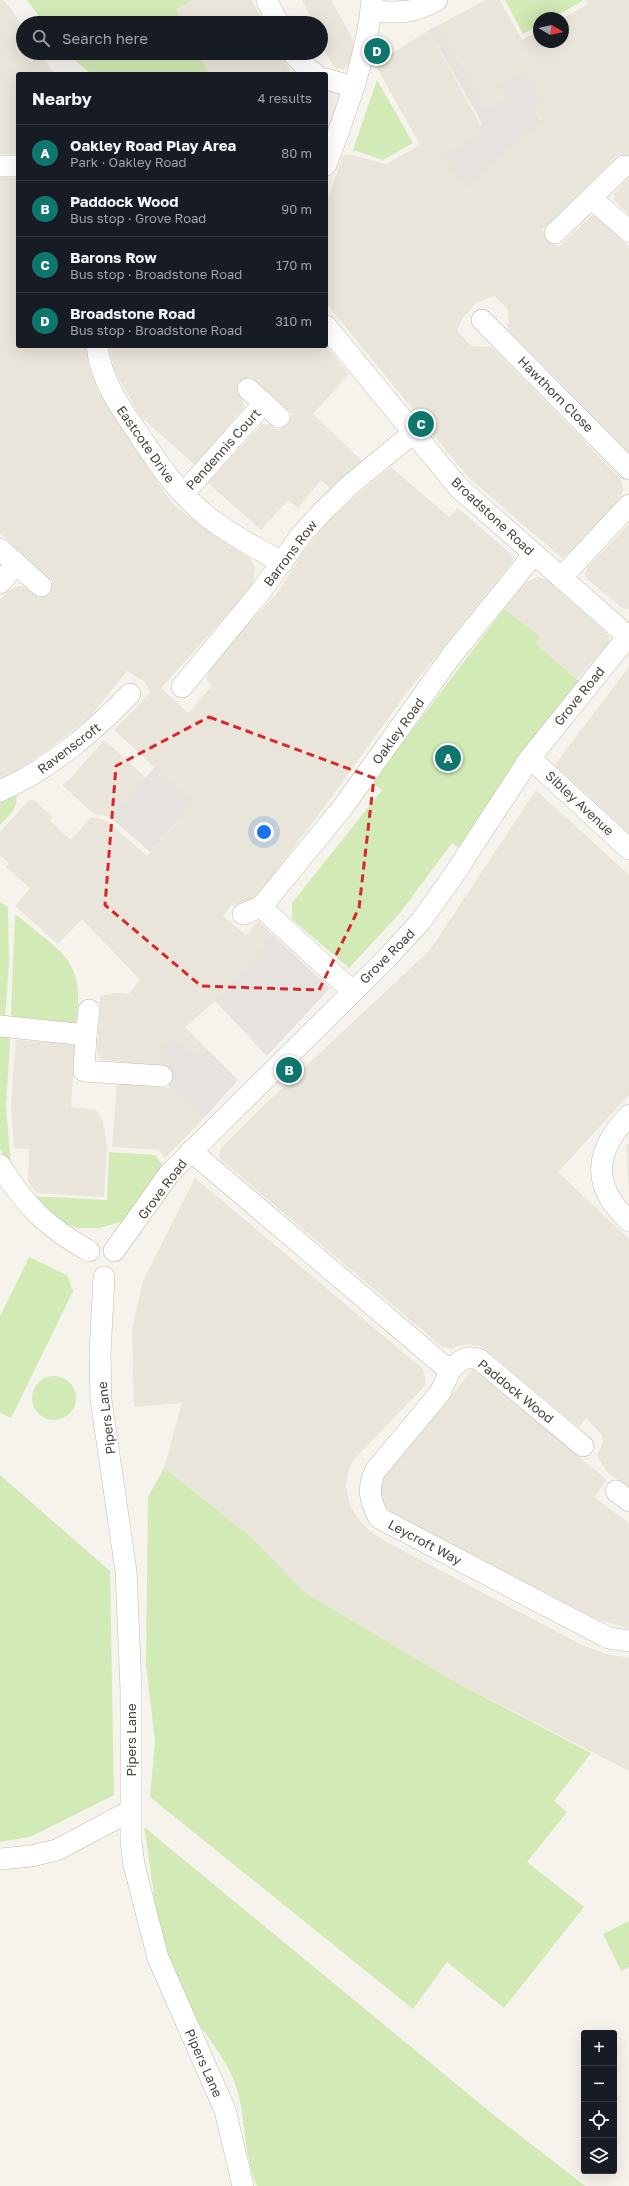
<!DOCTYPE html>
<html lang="en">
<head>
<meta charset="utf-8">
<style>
  body { margin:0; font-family:"Golos Text",sans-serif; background:#20242c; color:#f1f3f6 }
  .controls { position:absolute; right:12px; bottom:12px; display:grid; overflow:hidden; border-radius:4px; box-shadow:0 4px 16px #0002 }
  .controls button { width:36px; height:36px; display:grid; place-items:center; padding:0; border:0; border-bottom:1px solid #363941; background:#171b24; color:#f1f3f6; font:20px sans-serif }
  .compass { position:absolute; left:533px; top:12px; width:36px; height:36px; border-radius:50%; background:#171b24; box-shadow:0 4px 16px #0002; rotate:99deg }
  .you { position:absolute; left:264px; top:832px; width:14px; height:14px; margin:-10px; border:3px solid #fff; border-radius:50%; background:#1a73e8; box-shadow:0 0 0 6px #1a73e833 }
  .badge { display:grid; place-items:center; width:26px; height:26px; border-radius:50%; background:#0f766e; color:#fff; font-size:13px; font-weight:700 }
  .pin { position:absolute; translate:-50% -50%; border:2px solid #fff; box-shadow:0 1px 4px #0006 }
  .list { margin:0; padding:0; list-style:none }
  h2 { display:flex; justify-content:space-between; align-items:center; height:52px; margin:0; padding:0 16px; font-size:17px }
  h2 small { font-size:13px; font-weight:400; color:#9ea1a6 }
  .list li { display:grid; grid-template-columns:26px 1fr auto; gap:12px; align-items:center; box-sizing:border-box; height:56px; padding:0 16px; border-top:1px solid #363941 }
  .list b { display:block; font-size:15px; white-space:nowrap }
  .list p { margin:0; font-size:13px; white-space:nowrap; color:#9ea1a6 }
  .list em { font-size:13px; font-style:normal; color:#9ea1a6 }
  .icon { flex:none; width:22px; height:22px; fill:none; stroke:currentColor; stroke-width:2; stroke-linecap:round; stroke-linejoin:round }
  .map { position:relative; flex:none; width:629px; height:2186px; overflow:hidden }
  .search { position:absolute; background:#171b24; box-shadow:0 4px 16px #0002; left:16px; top:16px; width:312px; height:44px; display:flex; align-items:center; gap:10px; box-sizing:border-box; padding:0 14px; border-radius:22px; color:#9ea1a6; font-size:15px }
  .panel { position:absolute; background:#171b24; box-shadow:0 4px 16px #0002; left:16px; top:72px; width:312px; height:276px; border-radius:4px }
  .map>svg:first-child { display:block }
  .residential { fill:#eae5da }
  .industrial { fill:#e6e2dd }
  .green { fill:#d2eab5 }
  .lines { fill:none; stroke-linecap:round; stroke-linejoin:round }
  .minor-casing { stroke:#c2bbae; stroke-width:22 }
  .minor { stroke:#fff; stroke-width:21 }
  .marked { fill:none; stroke:#d62828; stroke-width:3; stroke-dasharray:8 5; stroke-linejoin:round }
  .labels { text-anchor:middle; stroke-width:3; stroke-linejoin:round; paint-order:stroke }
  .street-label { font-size:13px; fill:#4b4439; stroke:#fff }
</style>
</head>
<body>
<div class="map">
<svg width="629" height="2186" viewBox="0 0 629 2186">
  <rect width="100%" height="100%" fill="#f6f3ec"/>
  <!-- residential -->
  <g class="residential">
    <polygon points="0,0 3,0 9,6 23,28 23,53 39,53 55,74 18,74 18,155 0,154"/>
    <polygon points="193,0 251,0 264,23 183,23 176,9"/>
    <polygon points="302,0 331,0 355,43 349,65 343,69 335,68 321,46 321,23 314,23"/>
    <polygon points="485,0 500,0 522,40 539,31 539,42 563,42 563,18 588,4 586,0 629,0 629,163 619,154 542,230 559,247 591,216 596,216 629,246 629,453 508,330 508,309 494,296 476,303 462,319 457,331 471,346 492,347 621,479 623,491 617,503 563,559 468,477 326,303 326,204 343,156 348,154 386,164 420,145 375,64 429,30 481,126 480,131 468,140 442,155 542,120 530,107 498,87 505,99 486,109 439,25"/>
    <polygon points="198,53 281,53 292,74 209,74"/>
    <polygon points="0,176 18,178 18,346 86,346 89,366 98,391 164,492 177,508 250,559 255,567 252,587 161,688 188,713 212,686 207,680 209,667 278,592 303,553 327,523 354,498 391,467 449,517 458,508 515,558 405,695 334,794 264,887 248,903 231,905 223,916 246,935 258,921 273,935 215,1001 185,1027 204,1046 192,1057 165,1062 160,1066 152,1066 99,1059 97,1053 100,996 115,993 129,994 140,980 82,919 58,944 15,906 30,888 6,867 9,863 0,855 0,832 29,800 35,801 53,817 50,821 71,840 91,817 107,821 147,856 194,803 114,730 151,692 145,682 127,671 89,718 45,752 8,776 0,779 0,600 9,590 20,586 25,587 39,598 53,582 0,533"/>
    <polygon points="629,178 629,215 614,200 614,194"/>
    <polygon points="109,346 326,346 349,374 313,414 362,461 330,488 321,480 298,508 288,500 261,530 208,483 262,424 269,424 279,431 293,414 250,376 236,392 243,400 244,407 195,465 140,416 114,370"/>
    <polygon points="629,524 629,609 626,609 622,608 585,577 587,568"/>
    <polygon points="538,577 547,580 606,632 609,637 609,642 577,679 536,644 541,637 504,609 524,583"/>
    <polygon points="629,667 629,833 557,767 556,763"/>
    <polygon points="104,740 146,778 110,817 94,814 62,785 68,781"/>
    <polygon points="536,790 629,875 629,1095 558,1172 629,1239 629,1488 608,1473 597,1456 603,1443 602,1435 586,1418 579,1427 482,1347 468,1344 448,1349 441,1346 219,1158 220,1149 263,1106 430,950"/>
    <polygon points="16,1040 70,1044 75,1048 71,1107 96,1110 103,1121 107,1147 104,1197 36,1193 28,1181 29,1149 14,1148 11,1103"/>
    <polygon points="117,1083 171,1088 203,1119 165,1158 159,1150 112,1147"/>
    <polygon points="629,1143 629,1195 626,1146"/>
    <polygon points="195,1178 423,1369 426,1382 424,1387 353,1460 349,1469 346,1486 350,1505 359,1520 370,1531 385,1541 582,1645 610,1655 629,1658 629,1771 450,1679 304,1592 249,1535 164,1468 182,1403 134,1407 132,1329 143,1281"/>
    <polygon points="473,1369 607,1480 594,1497 629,1523 629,1629 597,1619 395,1516 382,1502 379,1492 384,1477"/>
  </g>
  <!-- industrial -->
  <g class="industrial">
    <polygon points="439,25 486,109 505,99 498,87 525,70 542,101 531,107 542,121 465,188 442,155 468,140 480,131 481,122 429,30"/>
    <polygon points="155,767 194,803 150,852 110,817"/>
    <polygon points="273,935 330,988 267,1056 215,1001"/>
    <polygon points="173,1037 192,1057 204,1046 238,1080 203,1119 167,1084 160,1066 164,1062 156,1054"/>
  </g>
  <!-- green -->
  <g class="green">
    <polygon points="27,0 193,0 176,9 183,23 44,23"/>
    <polygon points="505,0 582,0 583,1 552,18 539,18 539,25 523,34"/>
    <polygon points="67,53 198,53 209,74 91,74"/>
    <polygon points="377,80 413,143 383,160 353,150"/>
    <polygon points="504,609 541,637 536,644 580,682 459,848 452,843 400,913 349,968 292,919 292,903 382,790 372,783"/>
    <path d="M16 794C19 808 9 815 0 825V799Z"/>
    <polygon points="0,902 8,907 9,964 5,1018 0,1014"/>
    <path d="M15 915 18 916C60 952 86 959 76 1022L73 1023 14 1020 11 1014Z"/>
    <polygon points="6,1035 10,1040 6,1106 11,1166 8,1164 0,1149 0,1036"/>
    <polygon points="109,1152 155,1155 163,1166 123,1221 100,1228 77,1228 53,1218 33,1196 107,1200"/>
    <polygon points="29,1257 67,1275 73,1291 11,1418 0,1413 0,1317"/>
    <circle cx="54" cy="1398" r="22"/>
    <polygon points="164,1468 249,1535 304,1592 450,1679 591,1753 554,1801 567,1812 527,1862 584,1907 504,2008 447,1962 413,2009 150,1797 155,1741 146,1664 148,1497"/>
    <polygon points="0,1475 110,1571 114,1795 30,1837 0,1842"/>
    <path d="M144 1827 495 2116 585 2186H257C241 2150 248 2108 230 2072 217 2045 194 2022 181 1995 157 1950 153 1879 144 1827Z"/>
    <polygon points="629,1921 629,1967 621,1971 603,1934"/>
  </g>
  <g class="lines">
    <!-- minor casing -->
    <g class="minor-casing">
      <g id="minor">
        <polyline points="267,1 278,23"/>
        <path d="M371 11C399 13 413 14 437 0"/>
        <polyline points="293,53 306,67 315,74"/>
        <polyline points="326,79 354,87"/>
        <path d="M326 165C346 111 367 58 372 0"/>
        <polyline points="0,166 18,166"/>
        <polyline points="591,198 629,231"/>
        <polyline points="555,233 624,166"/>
        <polyline points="482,320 629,469"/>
        <polyline points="326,326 459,488 628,636"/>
        <path d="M97 346C101 380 119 406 138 433 158 464 178 493 208 517 230 535 258 548 282 563"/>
        <polyline points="248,389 279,417"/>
        <polyline points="183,494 264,403"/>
        <polyline points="0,549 41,586"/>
        <polyline points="561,578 629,505"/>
        <polyline points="0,583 16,564"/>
        <polyline points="182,687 261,591 302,534 324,510 349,486 413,433"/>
        <polyline points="530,758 629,849"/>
        <path d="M0 791C50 769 92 733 130 694"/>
        <polyline points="261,907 352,991"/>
        <polyline points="243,914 261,907 343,807 452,655 534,554"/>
        <polyline points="0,1026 86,1035 89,1010"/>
        <polyline points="86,1035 84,1071 162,1076"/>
        <path d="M629 1115C595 1151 590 1185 629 1221"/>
        <path d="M191 1151 450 1371C458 1361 467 1354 480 1360L583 1446"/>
        <path d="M0 1165C25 1206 48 1228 89 1251"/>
        <polyline points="114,1251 169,1174 386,959 421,921 453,876 530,758 629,635"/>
        <polyline points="104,1277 100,1353 101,1400 126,1571 131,1690 131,1842 134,1865 158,1958 225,2110 243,2186"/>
        <path d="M450 1371 440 1393 375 1471C367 1489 370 1501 379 1518L589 1628 609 1638 629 1641"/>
        <polyline points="616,1491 629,1501"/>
        <polyline points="0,1859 31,1856 57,1850 130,1811"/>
      </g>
    </g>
    <!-- minor -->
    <use href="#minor" class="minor"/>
  </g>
  <!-- marked area -->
  <path class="marked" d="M209 717 374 778 359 908 319 990 201 986 105 905 116 766Z"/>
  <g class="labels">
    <!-- street labels -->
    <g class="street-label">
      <text transform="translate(556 394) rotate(45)" y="5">Hawthorn Close</text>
      <text transform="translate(146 444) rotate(55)" y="5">Eastcote Drive</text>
      <text transform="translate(223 449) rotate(-48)" y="5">Pendennis Court</text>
      <text transform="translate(493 516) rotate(43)" y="5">Broadstone Road</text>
      <text transform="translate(290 553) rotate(-53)" y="5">Barrons Row</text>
      <text transform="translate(579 696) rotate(-51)" y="5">Grove Road</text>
      <text transform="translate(398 731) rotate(-54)" y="5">Oakley Road</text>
      <text transform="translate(69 748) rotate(-37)" y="5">Ravenscroft</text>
      <text transform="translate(580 803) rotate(43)" y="5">Sibley Avenue</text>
      <text transform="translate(387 956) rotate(-45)" y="5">Grove Road</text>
      <text transform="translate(162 1189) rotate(-53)" y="5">Grove Road</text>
      <text transform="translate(516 1391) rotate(39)" y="5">Paddock Wood</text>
      <text transform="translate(106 1418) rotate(-97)" y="5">Pipers Lane</text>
      <text transform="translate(425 1542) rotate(28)" y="5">Leycroft Way</text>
      <text transform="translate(131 1740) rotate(-90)" y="5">Pipers Lane</text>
      <text transform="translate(204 2063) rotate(66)" y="5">Pipers Lane</text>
    </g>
  </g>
</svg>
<div class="controls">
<button>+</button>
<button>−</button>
<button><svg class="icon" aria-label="locate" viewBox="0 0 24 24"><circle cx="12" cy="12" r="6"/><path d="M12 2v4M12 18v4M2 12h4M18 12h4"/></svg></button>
<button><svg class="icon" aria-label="layers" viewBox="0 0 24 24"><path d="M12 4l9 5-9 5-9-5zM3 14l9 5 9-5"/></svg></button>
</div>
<svg class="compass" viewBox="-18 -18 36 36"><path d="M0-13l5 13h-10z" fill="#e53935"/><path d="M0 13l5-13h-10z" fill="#9ea1a6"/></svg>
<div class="you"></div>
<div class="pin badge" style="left:448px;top:758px">A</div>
<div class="pin badge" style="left:289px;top:1070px">B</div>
<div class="pin badge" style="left:421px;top:424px">C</div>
<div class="pin badge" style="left:377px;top:51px">D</div>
<div class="search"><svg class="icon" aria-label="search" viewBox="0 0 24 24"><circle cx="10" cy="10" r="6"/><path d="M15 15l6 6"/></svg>Search here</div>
<section class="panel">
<h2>Nearby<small>4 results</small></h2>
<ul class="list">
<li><span class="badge">A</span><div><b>Oakley Road Play Area</b><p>Park · Oakley Road</p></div><em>80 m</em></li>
<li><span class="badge">B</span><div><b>Paddock Wood</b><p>Bus stop · Grove Road</p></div><em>90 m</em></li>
<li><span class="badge">C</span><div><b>Barons Row</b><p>Bus stop · Broadstone Road</p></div><em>170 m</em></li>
<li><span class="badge">D</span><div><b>Broadstone Road</b><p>Bus stop · Broadstone Road</p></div><em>310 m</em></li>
</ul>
</section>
</div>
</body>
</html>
